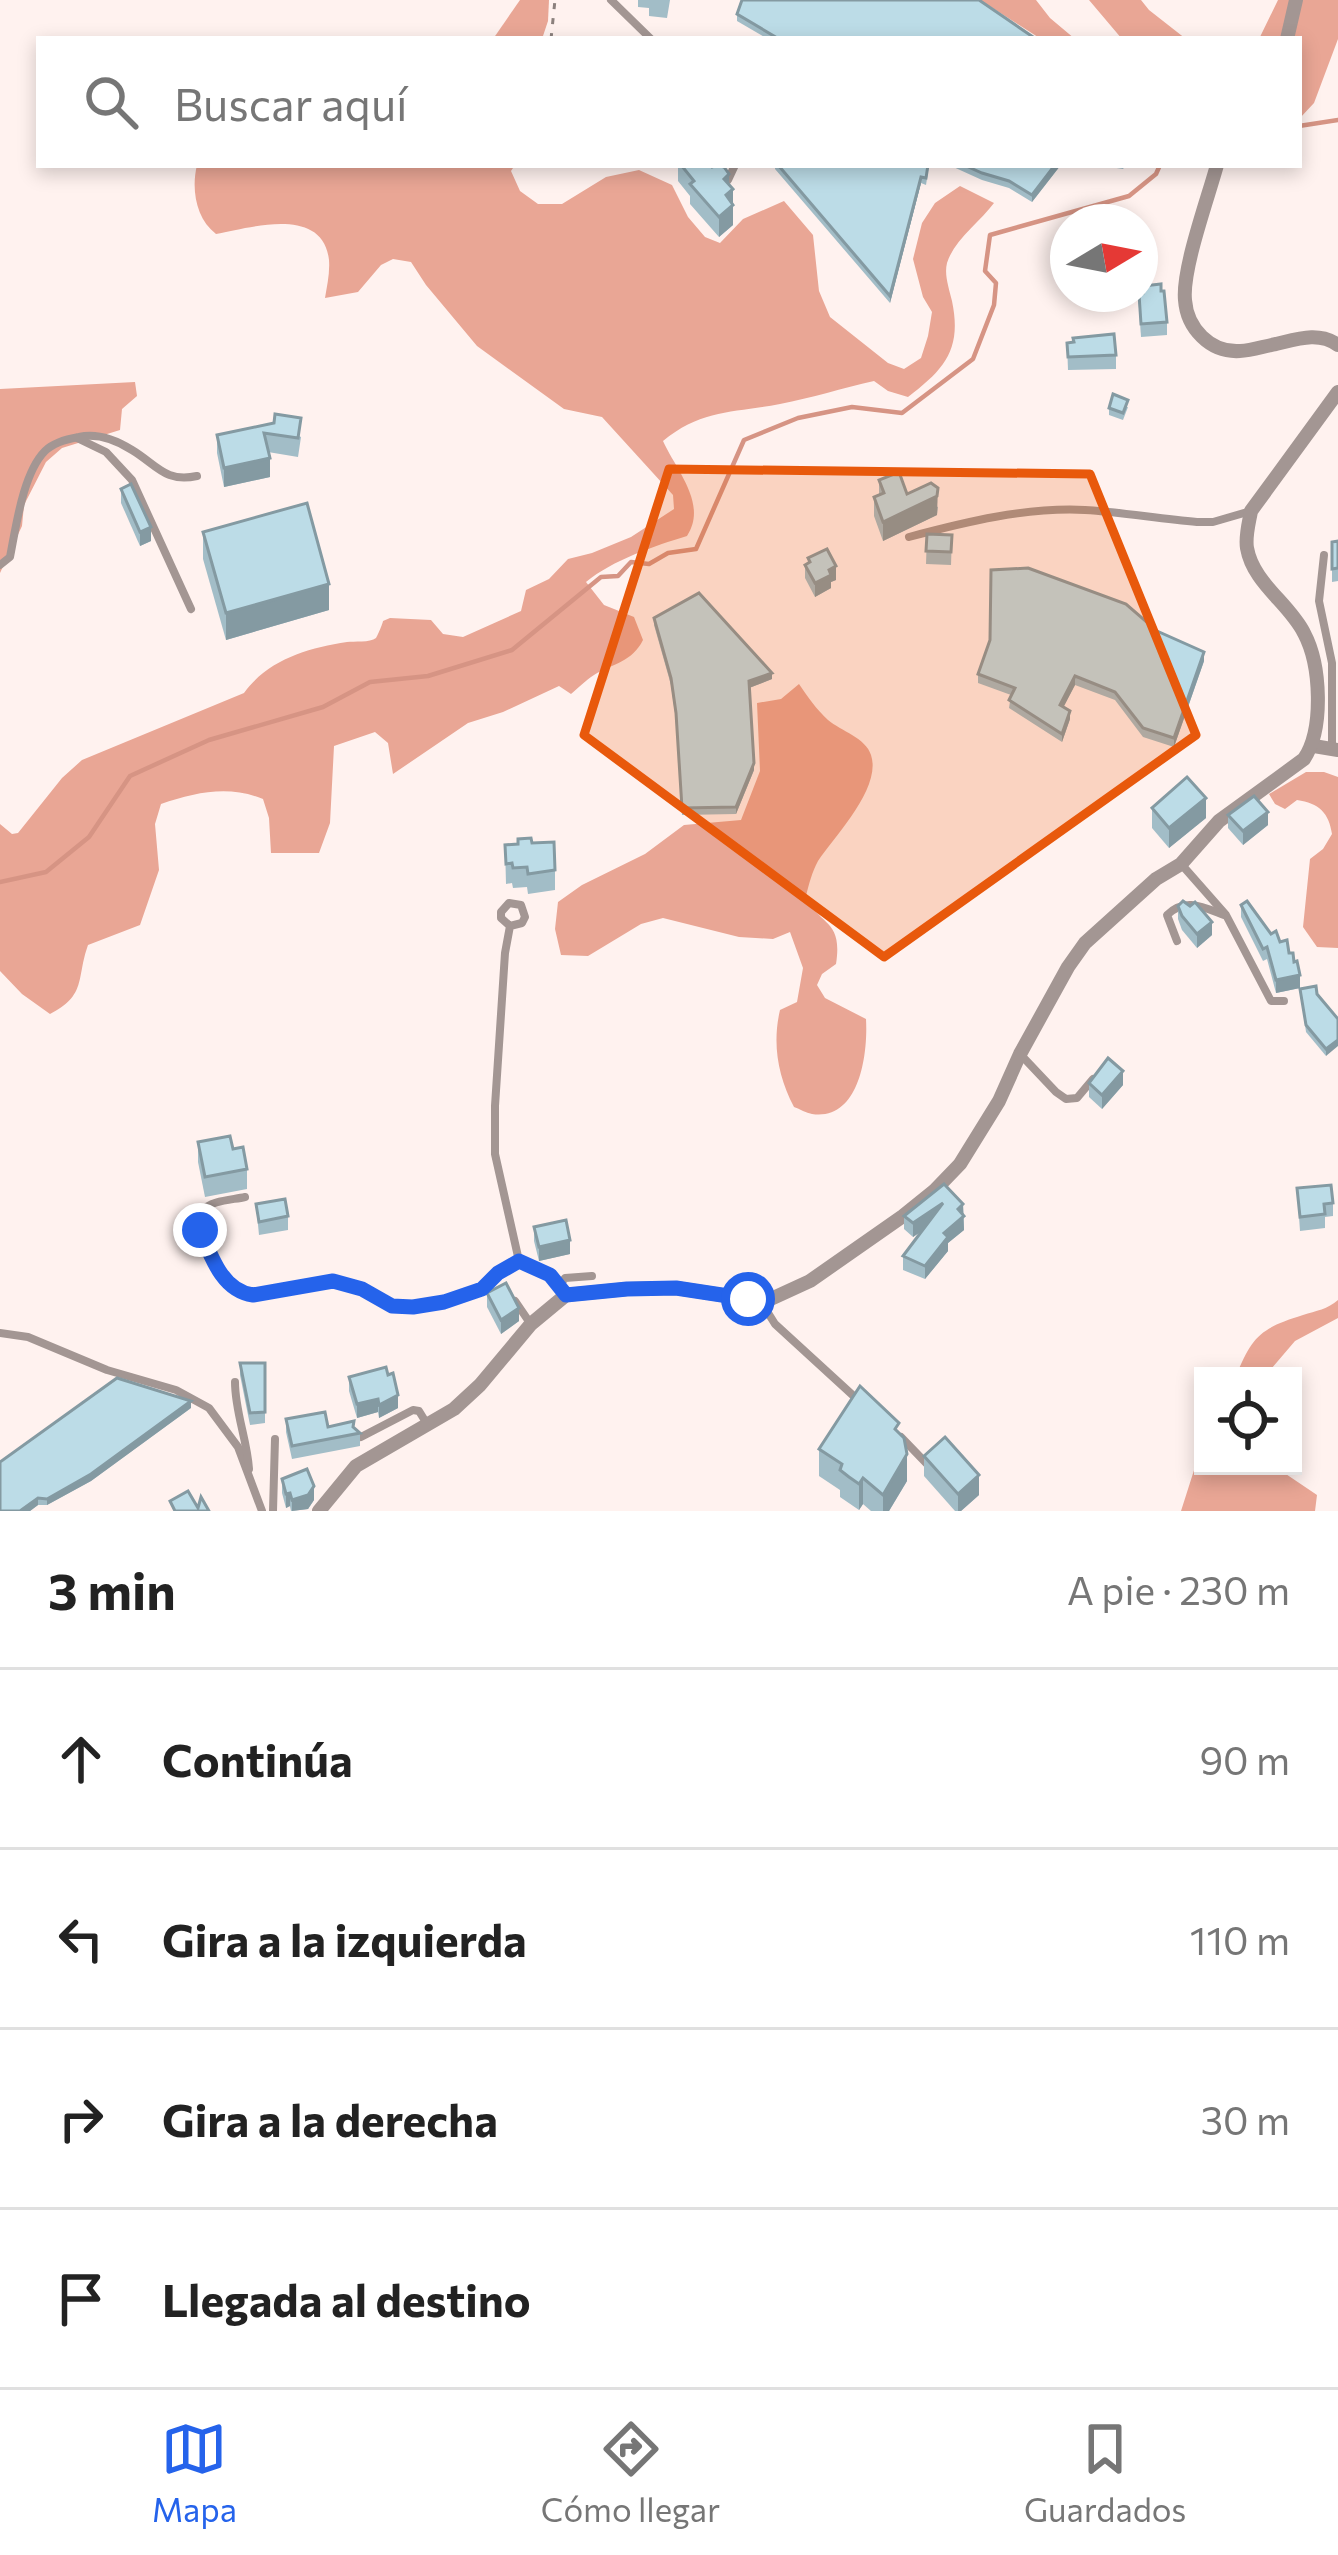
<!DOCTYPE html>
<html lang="es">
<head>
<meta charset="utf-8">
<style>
  body { margin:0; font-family:Commissioner,sans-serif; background:#f6f6f6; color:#222 }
  .controls { position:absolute; right:36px; bottom:36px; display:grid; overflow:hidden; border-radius:0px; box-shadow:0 6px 18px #0003 }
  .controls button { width:108px; height:108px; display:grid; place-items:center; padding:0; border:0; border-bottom:3px solid #e0e0e0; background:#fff; color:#222; font:60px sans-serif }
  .compass { position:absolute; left:1050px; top:204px; width:108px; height:108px; border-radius:50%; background:#fff; box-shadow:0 6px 18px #0003; rotate:80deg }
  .stop { position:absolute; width:36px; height:36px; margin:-27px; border:9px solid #2563eb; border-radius:50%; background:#fff }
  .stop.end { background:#2563eb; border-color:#fff; box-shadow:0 3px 12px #0008 }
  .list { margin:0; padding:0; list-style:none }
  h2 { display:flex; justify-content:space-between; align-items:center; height:156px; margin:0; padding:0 48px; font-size:51px }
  h2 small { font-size:39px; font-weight:400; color:#767676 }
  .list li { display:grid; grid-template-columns:78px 1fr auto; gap:36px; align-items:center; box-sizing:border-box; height:180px; padding:0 48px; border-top:3px solid #e0e0e0 }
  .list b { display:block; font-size:45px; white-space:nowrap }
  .list em { font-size:39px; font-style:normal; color:#767676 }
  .icon { flex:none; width:66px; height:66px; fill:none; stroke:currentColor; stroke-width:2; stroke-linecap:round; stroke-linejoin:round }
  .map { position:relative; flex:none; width:1338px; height:1511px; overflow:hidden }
  .search { position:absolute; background:#fff; box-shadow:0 6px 18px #0003; left:36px; right:36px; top:36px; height:132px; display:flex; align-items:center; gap:30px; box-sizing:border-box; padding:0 42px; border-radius:0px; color:#767676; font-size:45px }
  .sheet { height:876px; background:#fff }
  nav { display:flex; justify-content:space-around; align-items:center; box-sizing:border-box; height:168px; border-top:3px solid #e0e0e0; background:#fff; font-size:33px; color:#767676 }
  nav a { display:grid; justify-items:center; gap:6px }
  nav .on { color:#2563eb }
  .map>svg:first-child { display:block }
  .forest { fill:#e9a695 }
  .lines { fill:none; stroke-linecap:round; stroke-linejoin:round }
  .stream { stroke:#d69484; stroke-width:4.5 }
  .path { stroke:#8b807d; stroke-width:3; stroke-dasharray:6 9; stroke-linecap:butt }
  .lane { stroke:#a39693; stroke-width:8 }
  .street { stroke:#a39693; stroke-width:14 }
  .wall { fill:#a2bdc7 }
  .shaded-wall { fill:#849aa2 }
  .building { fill:#bcdce7; stroke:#849aa2; stroke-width:3 }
  .route { stroke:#2563eb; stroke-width:15 }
  .marked { fill:#e8590c; fill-opacity:0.2; stroke:#e8590c; stroke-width:9; stroke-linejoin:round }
</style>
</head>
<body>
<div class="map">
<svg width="1338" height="1511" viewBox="0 0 1338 1511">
  <rect width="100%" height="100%" fill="#fff2ef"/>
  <!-- forest -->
  <g class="forest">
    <polygon points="520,0 549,0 548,21 542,39 493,39"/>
    <polygon points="980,0 1036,0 1050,18 1075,39 1041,39"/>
    <polygon points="1089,0 1141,0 1149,10 1186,39 1122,39"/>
    <polygon points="1278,0 1338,0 1338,39 1314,103 1300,118 1299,39 1259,39"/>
    <path d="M197 165H515L511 171 520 191 538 204H562L606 177 639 170 672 185 688 217 705 237 720 243 743 219 784 201 813 235 819 291 830 317 888 363 904 369 921 358 928 336 932 312 923 297 913 259 922 223 935 203 960 186 994 203C980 222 954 240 947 263 944 275 949 288 952 301 962 349 945 369 908 397L888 391 874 381C842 388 812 398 780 404 734 413 702 409 663 441 676 470 708 504 687 536 654 546 613 560 586 582L604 605 634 617 643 640C632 662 614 663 594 675 586 680 578 688 571 694L559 686 503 712 468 723 393 774 388 743 375 732 334 746 330 823 319 853H271L269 818 263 799C229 785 196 792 161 804L155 824 159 870 140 925 88 945C76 979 87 995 50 1014L22 994 0 971V824L12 834 18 833 62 778 82 760 244 693C268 660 307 648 347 642 354 641 370 643 376 638 377 637 383 623 383 621L390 618 431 620 443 634 463 637 521 611 526 590 549 579 568 559 592 553 631 537 674 509 673 495 602 417 564 409 477 346 426 285 411 262 393 259 381 265 358 292 325 298C327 286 330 273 329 260 323 206 252 227 216 234 196 219 191 189 197 165Z"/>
    <polygon points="135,382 137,396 122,409 120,430 62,448 46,462 24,505 22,526 0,573 0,389"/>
    <path d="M799 684C807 696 817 710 828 720 841 731 866 738 871 755 882 788 835 836 818 861 812 872 809 884 806 896 820 927 843 919 836 964L822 974 817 985 825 998 866 1019C868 1053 860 1121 812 1114 806 1113 800 1109 794 1107 778 1077 772 1044 780 1010L797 1002 803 968 790 932 773 939 739 937 663 918 641 924 588 956 561 955 555 929 558 902 582 885 645 854 684 825 741 820 760 771 757 703 781 699Z"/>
    <path d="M1306 772H1324L1338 777V948L1317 947 1303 927 1310 859 1323 849 1332 834C1329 813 1319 803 1297 800L1285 809 1275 804 1269 794Z"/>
    <path d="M1338 1300V1318L1295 1341 1265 1376H1236C1252 1336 1261 1328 1303 1315 1316 1311 1328 1309 1338 1300Z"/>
    <polygon points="1203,1442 1203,1466 1274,1466 1317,1495 1315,1511 1181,1511"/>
  </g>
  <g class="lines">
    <!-- stream -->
    <g class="stream">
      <polyline points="1299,126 1338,120"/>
      <polyline points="0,882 46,872 89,837 130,776 209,740 323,707 370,682 428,676 512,650 601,577 618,576 631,562 649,564 668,553 696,549 744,440 798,418 852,407 902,413 973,359 994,305 996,283 985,271 990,235 1129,196 1156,174 1160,165"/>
    </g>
    <!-- path -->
    <polyline class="path" points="551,39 555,0"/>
    <!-- lane -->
    <g class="lane">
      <polyline points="611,0 651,39"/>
      <polyline points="722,178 728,180 735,165"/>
      <polyline points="77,438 106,452 132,480 191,609"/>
      <path d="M909 537C965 522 1026 507 1085 510 1122 512 1159 519 1197 522H1213L1251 511"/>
      <polyline points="1324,555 1319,601 1332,663 1332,747"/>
      <path d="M0 565 10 557C16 527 23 473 45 451 54 442 67 439 79 437 97 433 116 440 132 450 157 465 165 483 197 476"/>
      <polyline points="1182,865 1226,915 1271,1001 1284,1001"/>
      <polyline points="510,926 522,923 525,917 521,905 509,903 501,912 501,918 510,926 505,953 495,1106 495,1154 519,1261 550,1275 565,1293"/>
      <path d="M1177 941 1167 915C1185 897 1203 907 1224 915"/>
      <polyline points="1021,1055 1056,1092 1066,1099 1077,1098 1093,1079"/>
      <path d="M245 1197C232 1200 211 1200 202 1211 192 1224 219 1275 229 1286 232 1289 240 1293 245 1294 274 1301 306 1281 336 1282 358 1283 373 1302 394 1306 417 1310 464 1300 483 1289 497 1280 502 1266 519 1261"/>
      <polyline points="560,1285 565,1278 592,1276"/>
      <polyline points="760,1300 775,1324 858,1400"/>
      <polyline points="515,1301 530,1323"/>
      <polyline points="0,1333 28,1337 107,1370 176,1390 209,1408 238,1447 262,1511"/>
      <path d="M235 1382C235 1412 247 1439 249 1469"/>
      <polyline points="361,1437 413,1410 419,1411 427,1424"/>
      <polyline points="901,1437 927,1464"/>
      <polyline points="273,1511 275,1439"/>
    </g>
    <!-- street -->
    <g class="street">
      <polyline points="1287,39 1296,0"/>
      <path d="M1217 165C1208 198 1182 269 1185 300 1187 328 1210 353 1240 351 1252 351 1264 346 1276 344 1297 339 1319 331 1338 345"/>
      <polyline points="1314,746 1338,750"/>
      <path d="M319 1511 356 1466 454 1409 480 1385 531 1324 566 1295 627 1289 676 1288 748 1299 773 1298 810 1281 903 1216 934 1191 960 1164 999 1101 1020 1054 1068 967 1085 943 1156 879 1181 864 1219 821 1304 759C1324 729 1321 665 1304 633 1289 603 1253 583 1247 548 1245 536 1249 523 1251 511L1338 392"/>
    </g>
  </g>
  <!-- wall -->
  <g class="wall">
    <polygon points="638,0 670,0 667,18 649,16 649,8 638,7"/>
    <polygon points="737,14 1036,39 768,39 737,21"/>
    <polygon points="678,165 710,165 733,189 733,225 719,237 690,204 690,196 678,181"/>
    <polygon points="775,165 929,165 926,185 921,183 890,303 775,169"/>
    <polygon points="949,165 1090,165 1077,168 1060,166 1032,202 1009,188 982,180"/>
    <polygon points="1097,165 1126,165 1123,169"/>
    <polygon points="1138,294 1167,322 1167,335 1141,337"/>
    <polygon points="1067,343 1116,355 1116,369 1068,370"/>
    <polygon points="1128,407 1123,420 1109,415 1109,408"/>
    <polygon points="274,423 301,437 298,457 268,452 270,477 224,487 217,453 217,435"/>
    <polygon points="879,480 938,507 937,515 883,541 874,516 874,497 879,496"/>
    <polygon points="121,489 151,541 140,546 121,503"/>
    <polygon points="203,532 329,610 226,640 203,559"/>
    <polygon points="927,534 952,535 951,565 926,564"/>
    <polygon points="1338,541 1338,581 1332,582 1332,569"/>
    <polygon points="808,558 836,580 831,582 831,588 815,597 805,578 805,565 808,563"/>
    <polygon points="654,618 772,679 749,688 754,770 736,814 682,815 676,720 671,685 654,625"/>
    <polygon points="1157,631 1204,661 1174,747 1143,737 1115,700 1075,685 1063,707 1070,719 1062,742 1009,708 1011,695 978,683 978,674"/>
    <polygon points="1152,808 1206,818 1169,848 1152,828"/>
    <polygon points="1228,815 1268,825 1243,845 1228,828"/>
    <polygon points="532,843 555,870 555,890 528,894 527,887 513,888 512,883 506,884 505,845"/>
    <polygon points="1241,905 1280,942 1289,953 1300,988 1276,993 1267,959 1263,961 1241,917"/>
    <polygon points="1178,906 1212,935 1197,948 1182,930 1178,919"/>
    <polygon points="1300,989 1317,994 1338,1019 1326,1056 1306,1032"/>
    <polygon points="1089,1083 1123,1085 1102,1109 1089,1097"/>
    <polygon points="198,1142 233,1149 247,1169 247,1189 205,1197 198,1162"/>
    <polygon points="1297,1188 1333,1203 1333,1216 1325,1217 1325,1228 1300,1231"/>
    <polygon points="256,1204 288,1216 288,1230 259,1235"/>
    <polygon points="963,1204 964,1230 948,1243 948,1251 925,1279 903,1270 903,1256 923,1230 913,1237 904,1229 904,1216"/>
    <polygon points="534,1227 570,1254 539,1261 534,1241"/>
    <polygon points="487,1293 519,1321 501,1334 487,1307"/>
    <polygon points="240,1363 265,1363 265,1423 250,1425 240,1375"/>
    <polygon points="349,1377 398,1408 379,1418 378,1412 357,1418 349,1391"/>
    <polygon points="191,1408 91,1481 47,1505 38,1505 30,1511 0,1511"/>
    <polygon points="286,1419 328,1427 353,1427 360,1433 360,1446 292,1459 286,1432"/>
    <polygon points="899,1433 907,1481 889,1511 871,1511 863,1504 859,1510 840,1497 840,1490 819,1476 819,1449"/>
    <polygon points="924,1456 979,1495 961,1511 955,1511 924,1476"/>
    <polygon points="282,1479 314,1500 308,1509 291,1511 290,1506 286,1508 282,1493"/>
  </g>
  <!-- shaded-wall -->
  <g class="shaded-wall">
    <polygon points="1055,165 1060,166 1032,202 1032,195"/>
    <polygon points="729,174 729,192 733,189 733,225 719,237 719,217 724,179"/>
    <polygon points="921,177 921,183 890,303 890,296"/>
    <polygon points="270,458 270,477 224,487 224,468"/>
    <polygon points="938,488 937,515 883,541 883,522"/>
    <polygon points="151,527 151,541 140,546 140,532"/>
    <polygon points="836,566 836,580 831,582 831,588 815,597 815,583 829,570"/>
    <polygon points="329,584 329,610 226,640 226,613"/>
    <polygon points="1204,652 1204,661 1174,747 1174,738"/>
    <polygon points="772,673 772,679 749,688 749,681"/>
    <polygon points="1075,676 1075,685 1060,714 1060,705"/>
    <polygon points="1070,711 1070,719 1062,742 1062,734"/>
    <polygon points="754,763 754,770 736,814 736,807"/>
    <polygon points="1206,798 1206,818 1169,848 1169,828"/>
    <polygon points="1268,812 1268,825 1243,845 1243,831"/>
    <polygon points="1212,922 1212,935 1197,948 1197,934"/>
    <polygon points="1300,975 1300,988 1276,993 1276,980"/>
    <polygon points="1338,1040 1338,1046 1326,1056 1326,1049"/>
    <polygon points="1123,1071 1123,1085 1102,1109 1102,1095"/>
    <polygon points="943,1203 943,1217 913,1237 913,1223"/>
    <polygon points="963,1204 964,1230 948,1243 948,1251 925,1279 925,1266 958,1209"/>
    <polygon points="570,1240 570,1254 539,1261 539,1247"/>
    <polygon points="519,1308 519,1321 501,1334 501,1320"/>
    <polygon points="398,1395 398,1408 379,1418 379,1405"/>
    <polygon points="378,1399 378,1412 357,1418 357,1404"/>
    <polygon points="191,1401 191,1408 91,1481 47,1505 47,1499"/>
    <polygon points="907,1454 907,1481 889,1511 883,1511 883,1495"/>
    <polygon points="979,1475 979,1495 961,1511 958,1511 958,1494"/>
    <polygon points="863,1478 863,1504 859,1510 859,1484"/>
    <polygon points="314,1486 314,1500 308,1509 292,1511 292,1500"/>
    <polygon points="290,1493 290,1506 286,1508 286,1494"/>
    <polygon points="38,1498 38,1505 30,1511 20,1511"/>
  </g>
  <!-- building -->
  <g class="building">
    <polygon points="742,0 979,0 1036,39 779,39 737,14"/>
    <polygon points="681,165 710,165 712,167 717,165 724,167 729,174 724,179 733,189 726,195 733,205 719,217 690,184 694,181"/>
    <polygon points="778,165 928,165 926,178 921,177 890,296"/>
    <polygon points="964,165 1055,165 1032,195 1009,181 982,173"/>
    <polygon points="1161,284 1161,291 1164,291 1167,322 1141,324 1139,294 1143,293 1143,286"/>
    <polygon points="1114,334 1116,355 1068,357 1067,343 1074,342 1073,338"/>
    <polygon points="1113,394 1128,400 1123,413 1109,408"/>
    <polygon points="275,414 301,418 298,438 264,433 270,458 224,468 217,435 274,423"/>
    <polygon points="899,472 907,494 931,483 938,488 937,496 883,522 874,497 884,493 879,480"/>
    <polygon points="131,484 151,527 140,532 121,489"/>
    <polygon points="307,503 329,584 226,613 203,532"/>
    <polygon points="927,534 952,535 951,552 926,551"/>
    <polygon points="1338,541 1338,568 1332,569 1332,542"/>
    <polygon points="827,549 836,566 829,570 831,575 815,583 805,565 810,562 808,558"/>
    <polygon points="1028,568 1126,604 1157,631 1204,652 1174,738 1143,728 1115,692 1075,676 1060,705 1070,711 1062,734 1009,700 1015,688 978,674 990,640 991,570"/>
    <polygon points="699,593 772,673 749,681 754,763 736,807 682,808 676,713 671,678 654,618"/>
    <polygon points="1187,777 1206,798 1169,828 1152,808"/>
    <polygon points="1254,796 1268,812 1243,831 1228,815"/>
    <polygon points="531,838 532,843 554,842 555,870 528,874 527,867 513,868 512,863 506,864 505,845 518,844 518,839"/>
    <polygon points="1183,901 1190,906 1195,902 1212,922 1197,934 1182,916 1178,906"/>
    <polygon points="1247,901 1271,934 1276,931 1280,942 1287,940 1289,953 1293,953 1294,962 1297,961 1300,975 1276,980 1267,947 1263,949 1241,905"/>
    <polygon points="1316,986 1317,994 1338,1019 1338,1040 1326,1049 1306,1025 1300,989"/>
    <polygon points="1108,1058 1123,1071 1102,1095 1089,1083"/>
    <polygon points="230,1136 233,1149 243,1147 247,1169 205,1177 198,1142"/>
    <polygon points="944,1184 963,1204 958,1209 964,1216 944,1233 948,1237 925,1266 903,1256 943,1203 913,1223 904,1216"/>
    <polygon points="1331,1185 1333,1203 1324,1204 1325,1214 1300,1217 1297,1188"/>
    <polygon points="285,1199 288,1216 259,1222 256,1204"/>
    <polygon points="566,1220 570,1240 539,1247 534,1227"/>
    <polygon points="506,1283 519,1308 501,1320 487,1293"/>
    <polygon points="240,1363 265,1363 265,1412 250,1413"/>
    <polygon points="386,1367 388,1375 393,1373 398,1395 379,1405 378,1399 357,1404 349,1377"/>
    <polygon points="117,1378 191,1401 91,1474 47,1499 38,1498 20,1511 0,1511 0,1462"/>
    <polygon points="860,1386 899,1423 895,1429 904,1438 907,1454 883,1495 863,1478 859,1484 849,1477 840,1470 842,1464 819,1449"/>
    <polygon points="325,1412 328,1427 354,1421 353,1427 360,1433 292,1446 286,1419"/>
    <polygon points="945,1437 979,1475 958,1494 924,1456"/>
    <polygon points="307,1469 314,1486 308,1495 292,1500 290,1493 286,1494 282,1479"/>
    <polygon points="188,1491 198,1508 201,1497 209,1511 175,1511 170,1501"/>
  </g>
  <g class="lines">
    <!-- route -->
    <path class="route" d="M200 1230C211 1256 222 1291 253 1295L333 1281 362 1289 392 1306 413 1307 444 1302 482 1289 498 1273 519 1261 550 1275 566 1295 627 1289 676 1288 748 1299"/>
  </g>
  <!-- marked area -->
  <path class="marked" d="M669 469 1090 474 1196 735 884 957 584 735Z"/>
</svg>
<div class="controls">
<button><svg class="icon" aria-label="locate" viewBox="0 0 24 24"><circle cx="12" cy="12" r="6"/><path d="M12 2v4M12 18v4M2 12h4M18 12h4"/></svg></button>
</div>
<svg class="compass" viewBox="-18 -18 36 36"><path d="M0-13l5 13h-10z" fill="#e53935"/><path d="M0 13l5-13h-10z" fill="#767676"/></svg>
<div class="stop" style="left:748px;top:1299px"></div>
<div class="stop end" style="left:200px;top:1230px"></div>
<div class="search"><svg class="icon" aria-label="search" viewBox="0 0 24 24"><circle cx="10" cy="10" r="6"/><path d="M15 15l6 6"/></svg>Buscar aquí</div>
</div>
<section class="sheet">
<h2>3 min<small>A pie · 230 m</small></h2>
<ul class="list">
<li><svg class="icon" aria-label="ahead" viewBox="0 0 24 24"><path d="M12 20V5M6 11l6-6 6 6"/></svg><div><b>Continúa</b></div><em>90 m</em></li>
<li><svg class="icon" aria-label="left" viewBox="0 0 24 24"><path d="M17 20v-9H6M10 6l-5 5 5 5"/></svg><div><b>Gira a la izquierda</b></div><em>110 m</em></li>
<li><svg class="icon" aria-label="right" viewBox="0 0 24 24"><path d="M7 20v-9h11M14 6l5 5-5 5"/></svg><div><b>Gira a la derecha</b></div><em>30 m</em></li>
<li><svg class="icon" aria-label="arrive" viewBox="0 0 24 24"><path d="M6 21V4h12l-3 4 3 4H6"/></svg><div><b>Llegada al destino</b></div></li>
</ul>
</section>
<nav>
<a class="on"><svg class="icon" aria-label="map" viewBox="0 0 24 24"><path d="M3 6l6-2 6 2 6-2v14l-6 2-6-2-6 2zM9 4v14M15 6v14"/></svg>Mapa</a>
<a><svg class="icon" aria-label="directions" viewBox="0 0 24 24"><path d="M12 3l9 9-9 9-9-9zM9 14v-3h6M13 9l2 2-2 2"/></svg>Cómo llegar</a>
<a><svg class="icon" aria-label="saved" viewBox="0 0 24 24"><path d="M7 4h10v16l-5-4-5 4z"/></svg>Guardados</a>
</nav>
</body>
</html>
